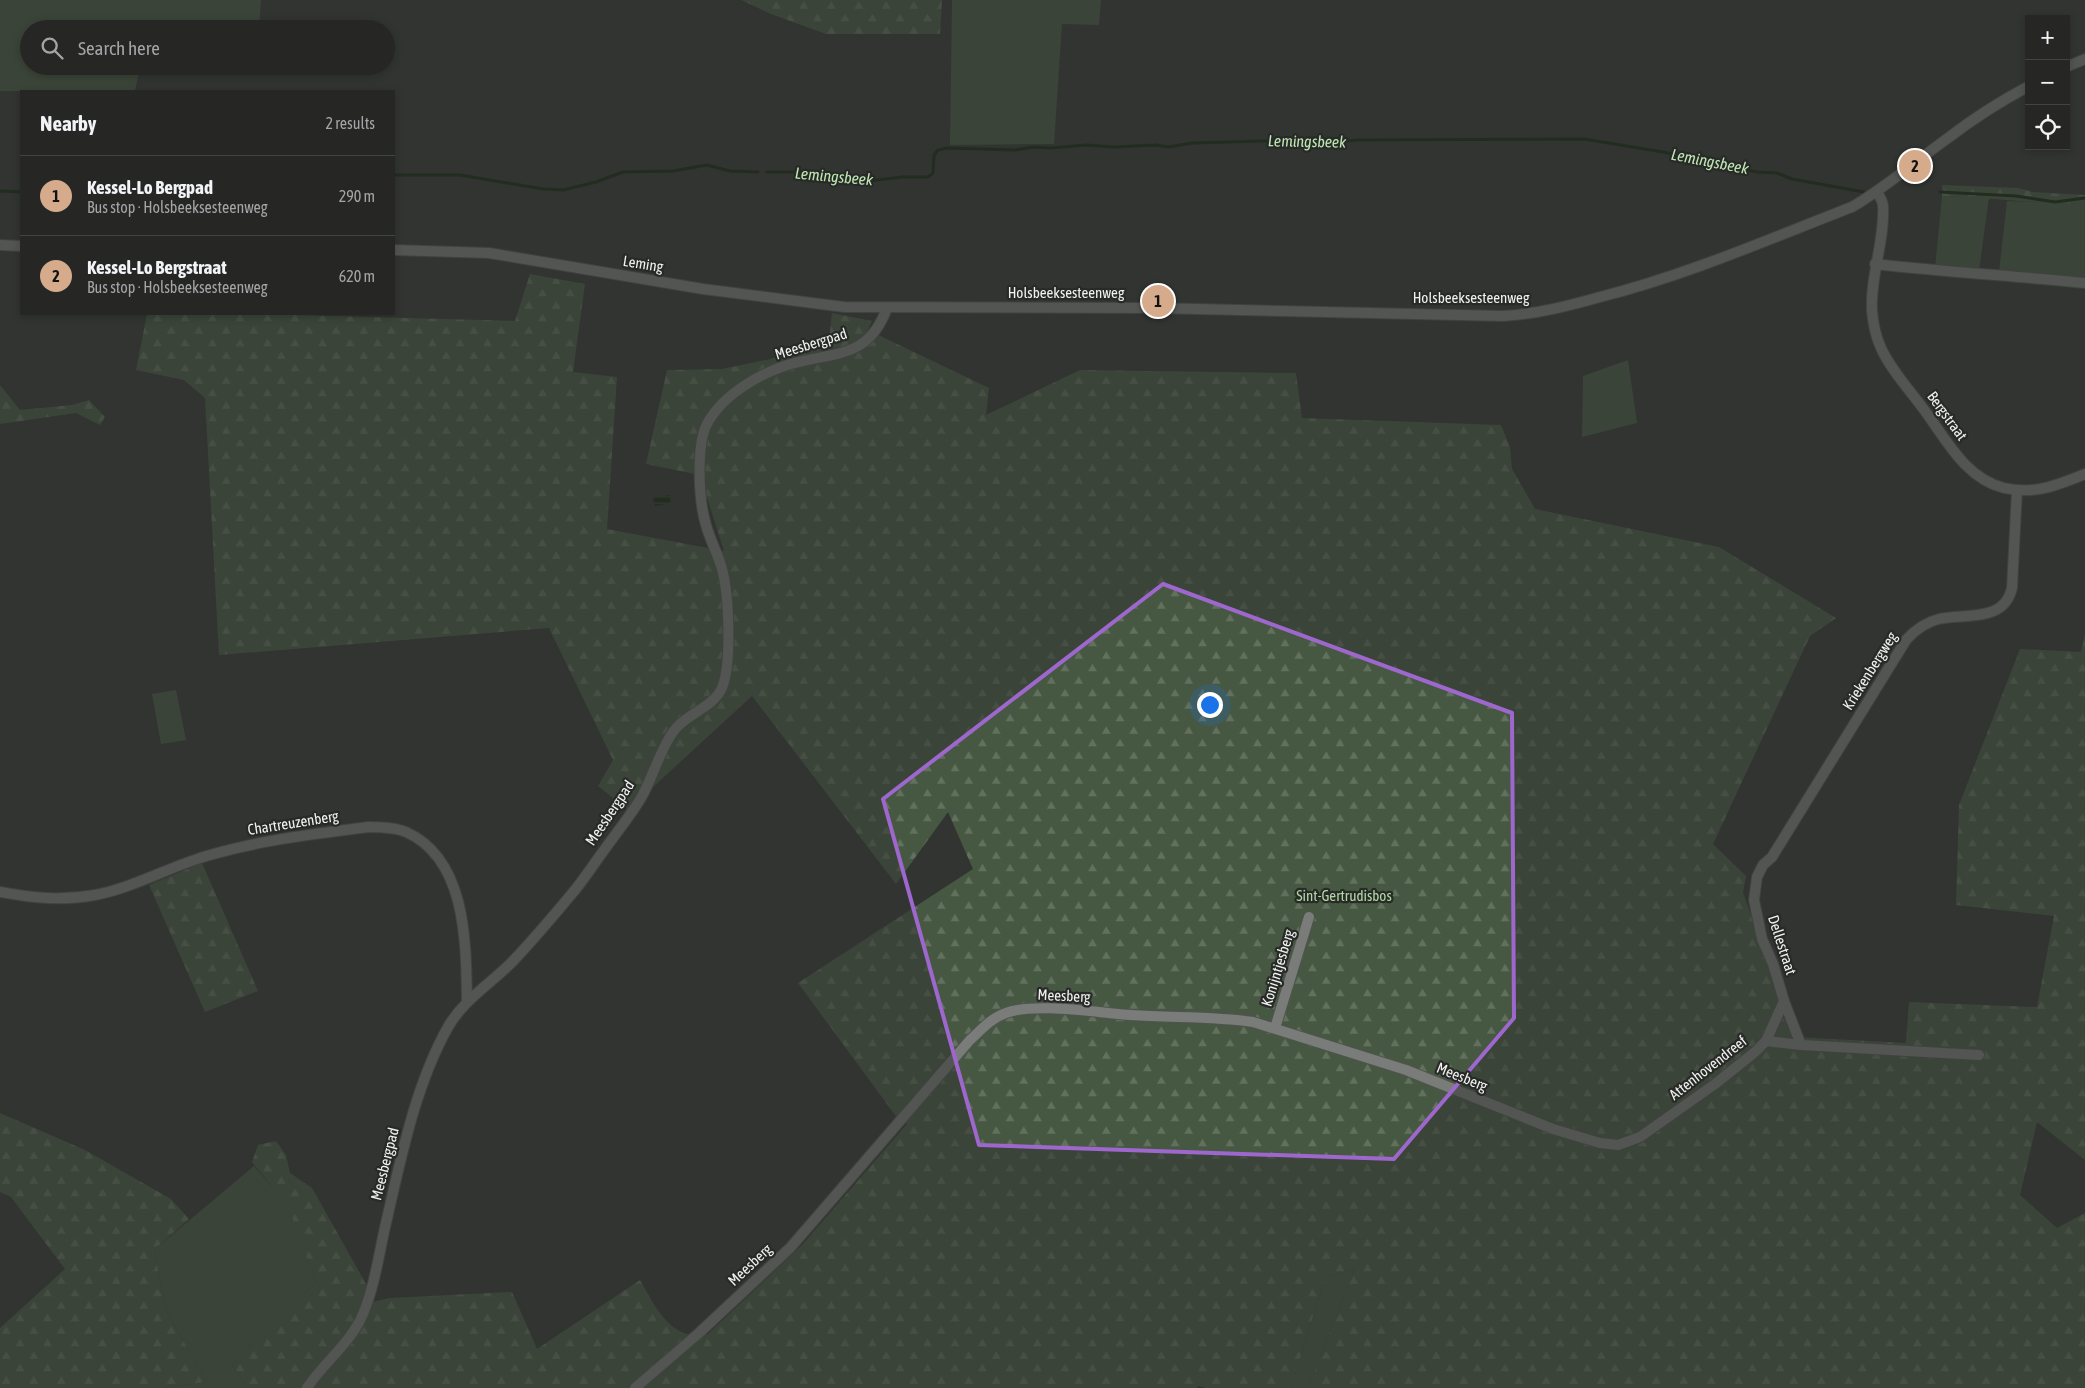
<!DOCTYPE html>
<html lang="en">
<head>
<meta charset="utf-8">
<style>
  body { margin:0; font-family:"Asap Condensed",sans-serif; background:#323332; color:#f1f3f6 }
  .controls { position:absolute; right:15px; top:15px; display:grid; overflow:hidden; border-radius:0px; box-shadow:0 2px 8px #0003 }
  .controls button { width:45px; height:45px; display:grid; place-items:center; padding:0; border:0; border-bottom:1px solid #424442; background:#262725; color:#f1f3f6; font:25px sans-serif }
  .you { position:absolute; left:1209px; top:704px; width:18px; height:18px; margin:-12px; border:4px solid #fff; border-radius:50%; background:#1a73e8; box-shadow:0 0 0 8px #1a73e833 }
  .badge { display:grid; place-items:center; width:32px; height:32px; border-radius:50%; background:#d6ab8b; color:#111; font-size:16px; font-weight:700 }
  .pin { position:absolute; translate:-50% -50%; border:2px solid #fff; box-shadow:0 1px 5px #0006 }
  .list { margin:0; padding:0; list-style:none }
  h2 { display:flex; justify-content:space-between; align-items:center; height:65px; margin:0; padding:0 20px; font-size:21px }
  h2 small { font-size:16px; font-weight:400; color:#a4a5a7 }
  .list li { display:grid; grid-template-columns:32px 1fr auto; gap:15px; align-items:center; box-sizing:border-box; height:80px; padding:0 20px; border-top:1px solid #424442 }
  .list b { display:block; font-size:19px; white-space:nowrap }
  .list p { margin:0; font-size:16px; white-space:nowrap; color:#a4a5a7 }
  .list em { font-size:16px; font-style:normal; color:#a4a5a7 }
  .icon { flex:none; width:28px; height:28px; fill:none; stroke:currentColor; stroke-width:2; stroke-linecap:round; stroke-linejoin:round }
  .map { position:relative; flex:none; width:2085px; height:1388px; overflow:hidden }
  .search { position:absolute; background:#262725; box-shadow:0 2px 8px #0003; left:20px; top:20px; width:375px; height:55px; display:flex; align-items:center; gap:12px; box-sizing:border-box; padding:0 18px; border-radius:28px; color:#a4a5a7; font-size:19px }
  .panel { position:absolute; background:#262725; box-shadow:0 2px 8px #0003; left:20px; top:90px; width:375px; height:225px; border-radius:0px }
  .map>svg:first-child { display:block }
  .green { fill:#475842 }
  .forest { fill:url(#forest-firs) }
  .water { fill:url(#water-rules) }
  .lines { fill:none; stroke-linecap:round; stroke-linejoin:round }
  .stream { stroke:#10230a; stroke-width:3 }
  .minor-casing { stroke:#515351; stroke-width:12 }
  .minor { stroke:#7a7c79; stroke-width:10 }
  .marked { fill:none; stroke:#9e67ce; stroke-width:4; stroke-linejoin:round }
  .labels { text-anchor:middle; stroke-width:4.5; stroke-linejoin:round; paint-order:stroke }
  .street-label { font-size:15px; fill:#f0f2f0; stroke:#282a27 }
  .park-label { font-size:15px; fill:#b0d8a5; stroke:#282a27 }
  .water-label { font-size:16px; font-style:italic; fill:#bfe8b4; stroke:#282a27 }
</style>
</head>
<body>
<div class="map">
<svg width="2085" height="1388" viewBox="0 0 2085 1388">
  <defs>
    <pattern id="forest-firs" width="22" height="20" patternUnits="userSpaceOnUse" patternTransform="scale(1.25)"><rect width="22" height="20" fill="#475842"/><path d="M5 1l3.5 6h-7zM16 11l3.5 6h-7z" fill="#62705e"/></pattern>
    <pattern id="water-rules" width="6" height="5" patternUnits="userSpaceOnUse" patternTransform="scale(1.25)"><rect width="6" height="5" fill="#10230a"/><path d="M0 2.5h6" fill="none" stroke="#33432e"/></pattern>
  </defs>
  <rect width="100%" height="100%" fill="#323431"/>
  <!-- green -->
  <g class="green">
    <polygon points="0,0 261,0 259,29 29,29 29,66 258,66 257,74 140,67 135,91 0,91"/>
    <polygon points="952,0 1101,0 1099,25 1062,24 1054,144 950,145"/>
    <polygon points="1942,196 1989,197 1979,271 1935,268"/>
    <polygon points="2007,201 2085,204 2085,281 1999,272"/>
    <polygon points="1628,360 1637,423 1582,437 1583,376"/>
    <polygon points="176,690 186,740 161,744 152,694"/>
    <polygon points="254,1166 289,1206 316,1282 232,1364 247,1388 163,1388 207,1382 167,1312 154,1250"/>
    <polygon points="1354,1269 1308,1388 1291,1388 1325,1277"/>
  </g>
  <!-- forest -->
  <g class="forest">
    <polygon points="741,0 942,0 940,34 826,34 771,14"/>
    <path d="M1942 185 2018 188 2033 192 2085 195V204C2037 204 1990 197 1942 196Z"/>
    <path d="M530 274 585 284 573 372 617 377 607 529 724 551 700 475 646 464 667 370 722 369 828 347 832 313 872 321 868 330 989 388 986 415 1080 370 1296 373 1302 418 1501 425 1510 447 1512 469 1535 509 1719 547 1836 618 1810 636 1713 844 1746 876 1743 893 1796 1037 1906 1043 1909 1002 2037 1007 2054 916 1956 905 1959 805 2020 649 2081 652 2085 634V1160L2037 1122 2020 1195 2057 1228 2085 1213V1388H1308L1354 1269 1325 1277 1291 1388H1206L1198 1386 1197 1388H247L232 1364 316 1282 288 1206 252 1162 258 1145 276 1141 286 1155 290 1173 312 1188 366 1284 372 1302 390 1298 512 1292 537 1349 640 1280C651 1299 662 1324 684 1333 691 1336 701 1334 708 1334L802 1245 907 1124 898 1119 798 983 973 869 948 812 896 884 752 696 628 810 598 786 613 760 549 628 219 655 205 398 184 380 136 370 147 314H257L515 321Z"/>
    <polygon points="0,385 20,410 72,405 89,400 105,417 100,425 76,413 0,424"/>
    <polygon points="202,863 258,991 205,1012 149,885"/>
    <polygon points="0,1113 85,1150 171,1199 189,1219 154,1250 167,1312 207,1382 163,1388 0,1388 0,1328 65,1269 11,1197 0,1192"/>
  </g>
  <!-- water -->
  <polygon class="water" points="669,495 671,503 655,506 653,498"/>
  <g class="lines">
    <!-- stream -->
    <g class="stream">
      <polyline points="767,172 809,172 851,180 869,181 902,177 928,177 933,173 934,155 938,150 947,148 1015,150 1034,147 1051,148 1086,145 1114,147 1156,145 1169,147 1192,143 1301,140 1340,142 1357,140 1584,139 1663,152 1757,172 1777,173 1792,179 1864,192"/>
      <polyline points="394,175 460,175 543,189 563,190 596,182 623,172 673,171 707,165 730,171 758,172"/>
      <polyline points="0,191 21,192"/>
      <polyline points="1940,192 2016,196 2055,202 2085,198"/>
    </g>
    <!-- minor casing -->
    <g class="minor-casing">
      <g id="minor">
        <polyline points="2066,67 2085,59"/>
        <path d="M1877 192C1879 196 1883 201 1883 206 1885 241 1870 276 1872 311 1873 323 1876 337 1881 348 1891 370 1908 388 1922 407 1945 437 1964 478 2004 488 2034 495 2058 485 2085 474"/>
        <polyline points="0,245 21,246"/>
        <path d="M394 250 489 253 703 289 844 307 1153 308 1503 316C1537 314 1568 306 1600 297 1687 275 1769 239 1852 207 1886 187 1916 161 1948 138 1974 118 2001 101 2029 86"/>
        <path d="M1875 264C1945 272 2015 276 2085 283"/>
        <path d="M0 892C32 898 62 901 95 895 133 888 173 865 210 855 261 840 315 834 368 827 380 827 394 827 406 832 467 859 466 944 467 1002"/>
        <polyline points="1275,1028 1309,917"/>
        <polyline points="1766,1041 1801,1045 1979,1055"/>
        <path d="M1801 1045 1784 1001 1773 964 1762 939 1754 900 1757 877 1763 865 1772 857 1906 640C1915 630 1926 622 1939 619 1965 613 2004 623 2012 588L2017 490"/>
        <path d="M307 1388C324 1362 351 1343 363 1314 375 1285 379 1253 386 1223 401 1158 415 1086 448 1027 464 999 492 983 513 961 535 938 555 914 575 890 587 875 598 858 610 842 621 827 632 813 641 798 653 777 659 752 673 732 685 714 713 708 722 688 732 663 729 595 722 569 718 554 710 540 706 525 699 502 696 449 706 426 722 393 768 368 803 361 843 352 870 354 887 308"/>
        <path d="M635 1388 699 1333 790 1248 970 1040C981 1030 991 1018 1006 1013 1034 1002 1099 1013 1131 1015 1172 1018 1213 1016 1253 1022L1406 1070 1553 1129 1600 1143 1618 1145 1640 1137 1715 1084 1755 1052 1766 1041 1784 1001"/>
      </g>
    </g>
    <!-- minor -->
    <use href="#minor" class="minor"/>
  </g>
  <!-- marked area -->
  <path d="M0 0H2085V1388H0ZM1163 584 1512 713 1514 1018 1394 1159 979 1145 883 799Z" fill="#323431" fill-opacity=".55" fill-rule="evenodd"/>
  <path class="marked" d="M1163 584 1512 713 1514 1018 1394 1159 979 1145 883 799Z"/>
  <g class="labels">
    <!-- street labels -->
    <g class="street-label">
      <text transform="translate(643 264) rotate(9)" y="5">Leming</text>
      <text x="1066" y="298">Holsbeeksesteenweg</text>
      <text x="1471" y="303">Holsbeeksesteenweg</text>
      <text transform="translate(811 344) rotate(-17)" y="5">Meesbergpad</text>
      <text transform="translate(1947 416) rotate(54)" y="5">Bergstraat</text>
      <text transform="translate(1870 671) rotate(-58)" y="5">Kriekenbergweg</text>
      <text transform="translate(610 813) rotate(-56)" y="5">Meesbergpad</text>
      <text transform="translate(293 823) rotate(-9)" y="5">Chartreuzenberg</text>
      <text transform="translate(1782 945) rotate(72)" y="5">Dellestraat</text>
      <text transform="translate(1278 968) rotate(-73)" y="5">Konijntjesberg</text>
      <text transform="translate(1064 996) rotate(3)" y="5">Meesberg</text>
      <text transform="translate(1708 1068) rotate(-38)" y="5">Attenhovendreef</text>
      <text transform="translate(1462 1077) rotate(22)" y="5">Meesberg</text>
      <text transform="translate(385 1164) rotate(-76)" y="5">Meesbergpad</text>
      <text transform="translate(750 1265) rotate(-43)" y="5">Meesberg</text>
    </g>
    <!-- park labels -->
    <g class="park-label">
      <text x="1344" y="901">Sint-Gertrudisbos</text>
    </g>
    <!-- water labels -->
    <g class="water-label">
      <text transform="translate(1307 141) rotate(1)" y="6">Lemingsbeek</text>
      <text transform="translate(1710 161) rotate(11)" y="6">Lemingsbeek</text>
      <text transform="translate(834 176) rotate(5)" y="6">Lemingsbeek</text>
    </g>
  </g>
</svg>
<div class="controls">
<button>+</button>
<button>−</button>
<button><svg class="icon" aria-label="locate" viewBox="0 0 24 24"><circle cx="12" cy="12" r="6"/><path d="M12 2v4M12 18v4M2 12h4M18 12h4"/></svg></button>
</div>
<div class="you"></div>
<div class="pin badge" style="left:1158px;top:301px">1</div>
<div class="pin badge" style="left:1915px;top:166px">2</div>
<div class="search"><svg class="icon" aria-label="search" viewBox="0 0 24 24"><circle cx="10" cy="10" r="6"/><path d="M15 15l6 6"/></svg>Search here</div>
<section class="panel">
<h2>Nearby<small>2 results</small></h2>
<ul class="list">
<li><span class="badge">1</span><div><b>Kessel-Lo Bergpad</b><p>Bus stop · Holsbeeksesteenweg</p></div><em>290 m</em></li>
<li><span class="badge">2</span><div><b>Kessel-Lo Bergstraat</b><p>Bus stop · Holsbeeksesteenweg</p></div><em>620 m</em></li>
</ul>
</section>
</div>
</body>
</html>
